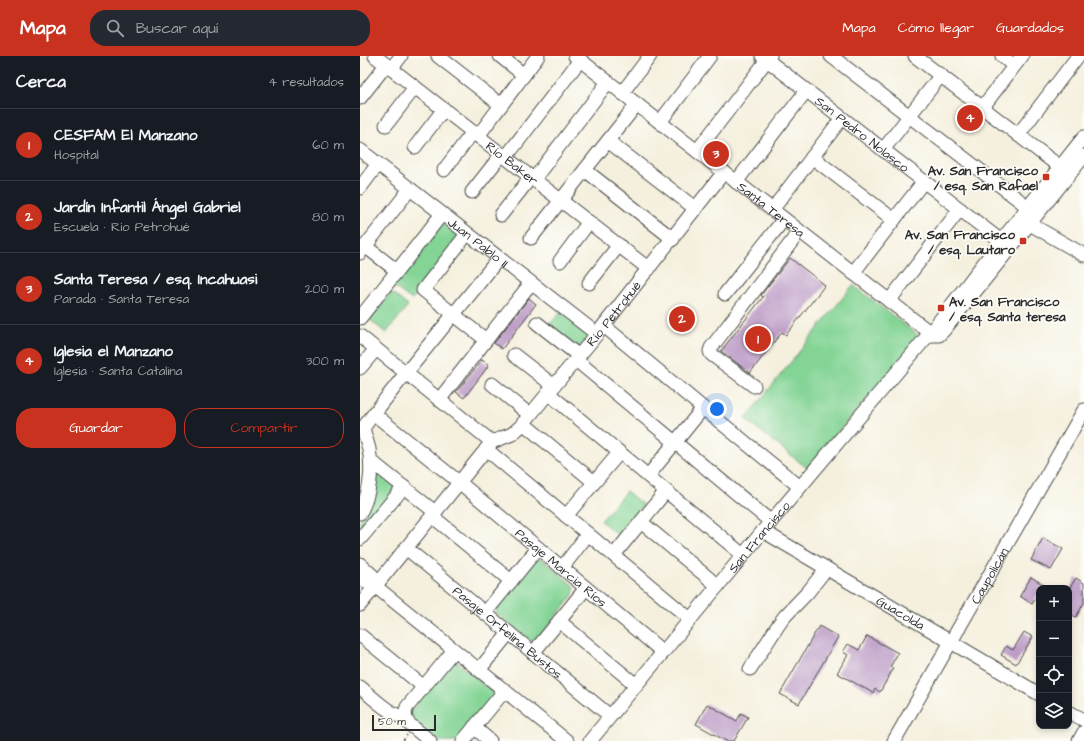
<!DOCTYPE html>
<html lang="es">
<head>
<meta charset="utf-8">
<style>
  body { margin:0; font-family:"Architects Daughter",sans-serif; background:#242831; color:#f1f3f6 }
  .controls { position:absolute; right:12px; bottom:12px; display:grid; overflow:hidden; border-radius:8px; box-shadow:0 2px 6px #0003 }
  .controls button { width:36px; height:36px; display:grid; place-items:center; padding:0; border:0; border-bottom:1px solid #363941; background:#171b24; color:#f1f3f6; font:20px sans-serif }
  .scale { position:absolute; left:12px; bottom:10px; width:64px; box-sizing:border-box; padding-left:4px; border:2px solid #2b2b2b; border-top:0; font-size:11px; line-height:14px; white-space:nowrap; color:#2b2b2b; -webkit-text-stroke:3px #fdfcf7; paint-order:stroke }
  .you { position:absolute; left:357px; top:353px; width:14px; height:14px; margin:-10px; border:3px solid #fff; border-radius:50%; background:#1a73e8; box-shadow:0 0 0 6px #1a73e833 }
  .badge { display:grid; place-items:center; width:26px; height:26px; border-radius:50%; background:#c8321e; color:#fff; font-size:13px; font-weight:700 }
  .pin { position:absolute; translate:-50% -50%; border:2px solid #fff; box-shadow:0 1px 4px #0006 }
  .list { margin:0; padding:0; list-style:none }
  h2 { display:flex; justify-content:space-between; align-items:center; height:52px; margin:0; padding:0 16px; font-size:17px }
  h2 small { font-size:13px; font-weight:400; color:#9ea1a6 }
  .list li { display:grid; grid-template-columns:26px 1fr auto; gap:12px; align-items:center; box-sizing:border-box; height:72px; padding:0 16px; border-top:1px solid #363941 }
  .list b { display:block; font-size:15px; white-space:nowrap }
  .list p { margin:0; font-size:13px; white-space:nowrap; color:#9ea1a6 }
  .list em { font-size:13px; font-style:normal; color:#9ea1a6 }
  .actions { display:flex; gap:8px; padding:12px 16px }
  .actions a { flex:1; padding:9px 0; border:1px solid #c8321e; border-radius:16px; text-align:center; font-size:14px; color:#c8321e }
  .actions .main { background:#c8321e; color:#fff }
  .icon { flex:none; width:22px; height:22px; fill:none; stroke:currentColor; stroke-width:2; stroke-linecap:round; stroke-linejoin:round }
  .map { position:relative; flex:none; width:724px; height:685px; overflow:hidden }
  header { display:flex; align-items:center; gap:24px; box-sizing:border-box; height:56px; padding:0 20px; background:#c8321e; color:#fff }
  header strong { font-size:19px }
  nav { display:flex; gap:22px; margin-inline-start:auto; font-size:14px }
  .search { width:280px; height:36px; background:#242831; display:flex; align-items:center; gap:10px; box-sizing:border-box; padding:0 14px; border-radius:16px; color:#9ea1a6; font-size:15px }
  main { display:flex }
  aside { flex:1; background:#171b24 }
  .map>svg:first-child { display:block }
  .green { fill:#83d495; stroke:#578060 }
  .building { fill:#bd9dc8 }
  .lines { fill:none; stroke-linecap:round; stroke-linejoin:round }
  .minor-casing { stroke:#494946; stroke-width:15 }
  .path { stroke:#494946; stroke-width:1.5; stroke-dasharray:3 3; stroke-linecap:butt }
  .minor { stroke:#fff; stroke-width:13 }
  .poi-dot { fill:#c8321e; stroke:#fdfcf7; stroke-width:1.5 }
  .labels { text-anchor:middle; stroke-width:3.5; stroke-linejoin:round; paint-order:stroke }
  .street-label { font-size:13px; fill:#2b2b2b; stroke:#fdfcf7 }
  .poi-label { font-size:13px; font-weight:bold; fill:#2b2b2b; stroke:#fdfcf7; text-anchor:end }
</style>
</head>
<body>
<header>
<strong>Mapa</strong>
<div class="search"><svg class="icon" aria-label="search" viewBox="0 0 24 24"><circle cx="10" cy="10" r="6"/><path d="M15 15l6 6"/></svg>Buscar aquí</div>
<nav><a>Mapa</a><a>Cómo llegar</a><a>Guardados</a></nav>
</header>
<main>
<aside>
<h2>Cerca<small>4 resultados</small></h2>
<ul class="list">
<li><span class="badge">1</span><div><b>CESFAM El Manzano</b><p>Hospital</p></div><em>60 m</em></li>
<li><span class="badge">2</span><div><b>Jardín Infantil Ángel Gabriel</b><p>Escuela · Río Petrohué</p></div><em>80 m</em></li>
<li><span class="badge">3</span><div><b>Santa Teresa / esq. Incahuasi</b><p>Parada · Santa Teresa</p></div><em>200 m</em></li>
<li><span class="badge">4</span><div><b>Iglesia el Manzano</b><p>Iglesia · Santa Catalina</p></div><em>300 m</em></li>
</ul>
<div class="actions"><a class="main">Guardar</a><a>Compartir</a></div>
</aside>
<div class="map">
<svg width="724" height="685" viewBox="0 0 724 685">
  <rect width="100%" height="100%" fill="#fdfcf7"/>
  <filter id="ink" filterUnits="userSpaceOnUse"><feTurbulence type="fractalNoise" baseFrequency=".025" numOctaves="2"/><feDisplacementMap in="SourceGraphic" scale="8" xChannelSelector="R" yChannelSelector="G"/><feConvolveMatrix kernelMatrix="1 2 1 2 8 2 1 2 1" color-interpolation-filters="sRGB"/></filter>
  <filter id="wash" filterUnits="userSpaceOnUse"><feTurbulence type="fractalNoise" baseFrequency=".012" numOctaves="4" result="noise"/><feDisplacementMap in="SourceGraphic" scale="16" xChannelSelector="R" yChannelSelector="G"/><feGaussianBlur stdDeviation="0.9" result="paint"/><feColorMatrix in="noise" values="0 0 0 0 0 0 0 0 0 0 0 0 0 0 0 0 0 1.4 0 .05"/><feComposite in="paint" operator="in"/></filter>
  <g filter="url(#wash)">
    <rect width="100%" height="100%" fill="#f5f0de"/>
    <!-- green -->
    <g class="green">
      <polygon points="79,164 100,181 52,244 30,228"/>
      <polygon points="493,229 560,281 447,412 385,363"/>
      <polygon points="31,236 48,250 26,277 9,263"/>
      <polygon points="201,256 230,281 217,295 188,270"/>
      <polygon points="17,415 38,433 0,477 0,465 4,459"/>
      <polygon points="266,435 283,449 258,479 241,465"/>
      <polygon points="174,503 182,503 215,531 213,539 178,583 170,585 136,557 137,551"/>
      <polygon points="96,605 134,637 132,644 98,685 79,685 50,662 51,655 90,606"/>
    </g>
    <g id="blocks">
      <!-- building -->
      <g class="building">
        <polygon points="610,54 618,59 610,70 603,64"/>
        <polygon points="430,202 465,229 426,279 422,276 390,317 361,295 403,241 401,239"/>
        <polygon points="169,242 176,248 142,293 134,287"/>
        <polygon points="122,304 129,309 104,342 96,336"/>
        <polygon points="683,482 703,493 691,514 671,504"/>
        <polygon points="671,521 684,529 682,532 679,532 679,536 672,548 660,540"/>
        <polygon points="716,522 724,527 724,547 716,561 709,558 709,533"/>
        <polygon points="459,570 478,581 439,648 420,638"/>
        <polygon points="664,576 673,581 656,608 641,599 646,590 653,594"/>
        <polygon points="507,580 538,597 530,611 533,613 520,636 515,633 513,637 477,617 488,599 483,596 488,588 499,594"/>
        <polygon points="347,648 377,665 381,657 388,661 374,685 366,685 336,668"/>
      </g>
    </g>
  </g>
  <g filter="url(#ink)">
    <use href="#blocks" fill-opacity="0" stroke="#494946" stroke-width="1"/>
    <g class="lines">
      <!-- minor casing -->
      <g class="minor-casing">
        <g id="minor">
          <path id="s1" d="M15 0 289 213"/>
          <polyline points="78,0 141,49"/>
          <polyline points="140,0 164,19"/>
          <path id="s2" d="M215 0 573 279H579L584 274 724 100"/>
          <path id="s3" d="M402 0 641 185"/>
          <polyline points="471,0 668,151"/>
          <polyline points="555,0 700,111"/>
          <polyline points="642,0 654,10"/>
          <polyline points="31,13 41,0"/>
          <polyline points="262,37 290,0"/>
          <polyline points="0,42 26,9"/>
          <polyline points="622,52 662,0"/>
          <polyline points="300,66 350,0"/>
          <polyline points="26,69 55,31"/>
          <polyline points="658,79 718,0"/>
          <polyline points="118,80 178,0"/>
          <polyline points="248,85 336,153"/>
          <polyline points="55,91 84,53"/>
          <path id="s4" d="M0 94 237 278"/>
          <polyline points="523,94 581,19"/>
          <polyline points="337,95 410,0"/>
          <polyline points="146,101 220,4"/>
          <polyline points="452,101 534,164"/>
          <polyline points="84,114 113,76"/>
          <polyline points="225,114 313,183"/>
          <polyline points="174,123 248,26"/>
          <polyline points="376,126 446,35"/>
          <polyline points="0,132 18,108"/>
          <polyline points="112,136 142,98"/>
          <polyline points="412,154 482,62"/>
          <polyline points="141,159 171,121"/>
          <polyline points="663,164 724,199"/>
          <polyline points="107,178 63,234 126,284"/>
          <polyline points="171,182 277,48"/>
          <polyline points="5,190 37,215"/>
          <polyline points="0,197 50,133"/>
          <polyline points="200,205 229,166"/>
          <polyline points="493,217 564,125"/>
          <polyline points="229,227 259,189"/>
          <polyline points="365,238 424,163"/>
          <polyline points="529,245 600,153"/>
          <polyline points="0,262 82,158"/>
          <polyline points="177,267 219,300"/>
          <polyline points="244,270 343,352 440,431"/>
          <polyline points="0,280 132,386"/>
          <polyline points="154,299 194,330"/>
          <polyline points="216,304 411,466"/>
          <polyline points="0,312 16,293"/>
          <polyline points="132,328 170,359"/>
          <polyline points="394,330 351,298 350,295 351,292 433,184 438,174"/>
          <polyline points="188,337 383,499"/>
          <polyline points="79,344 171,227"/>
          <path id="s5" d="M14 358 99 426 303 596"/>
          <polyline points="163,367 234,426"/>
          <polyline points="126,393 330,563"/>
          <polyline points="11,409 16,409 75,456"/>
          <polyline points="288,420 343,352"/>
          <path d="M0 457C10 438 13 414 9 393 7 386 5 379 3 372 47 314 94 259 139 202"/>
          <polyline points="72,460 151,525"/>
          <polyline points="206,460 259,397"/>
          <polyline points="281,466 358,530"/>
          <path id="s6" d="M403 475 679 638"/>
          <polyline points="0,483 44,431"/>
          <path id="s7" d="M46 492 250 660"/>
          <polyline points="254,499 306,435"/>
          <polyline points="0,508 13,520 15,530"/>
          <polyline points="202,512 228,478"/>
          <polyline points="0,523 15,530 207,685"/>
          <path id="s8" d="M0 549 132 386 152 378 161 370 237 278 364 116"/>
          <polyline points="125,557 178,492"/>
          <polyline points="199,565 276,629"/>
          <polyline points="0,579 64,631"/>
          <polyline points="173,597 226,532"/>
          <polyline points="390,613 419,568 425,560 448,536 466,513"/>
          <polyline points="119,614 149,577"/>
          <path d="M0 631C14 643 28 657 46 663L48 667 70 685"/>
          <polyline points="709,656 724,664"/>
          <polyline points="46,663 45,657 47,651 94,594"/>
          <polyline points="114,671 130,685"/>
          <polyline points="103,685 145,634"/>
          <path id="s9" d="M230 685 403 475 570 277 641 185 724 81"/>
          <path id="s10" d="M534 685 724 354"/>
          <polyline points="719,685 724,676"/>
        </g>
      </g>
      <!-- path -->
      <polyline class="path" points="43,685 47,679"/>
      <!-- minor -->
      <use href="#minor" class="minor"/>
    </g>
  </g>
  <!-- markers -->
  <g class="poi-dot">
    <rect x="682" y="117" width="8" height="8" rx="2"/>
    <rect x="659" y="181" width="8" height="8" rx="2"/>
    <rect x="577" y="248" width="8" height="8" rx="2"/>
  </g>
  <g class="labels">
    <!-- street labels -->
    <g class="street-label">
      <text dy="5" stroke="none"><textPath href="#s3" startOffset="127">San Pedro Nolasco</textPath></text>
      <text dy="5" stroke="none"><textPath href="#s1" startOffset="174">Río Baker</textPath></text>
      <text dy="5" stroke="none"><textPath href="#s2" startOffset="249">Santa Teresa</textPath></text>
      <text dy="5" stroke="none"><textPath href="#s4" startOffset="150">Juan Pablo II</textPath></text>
      <text dy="5" stroke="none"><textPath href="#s8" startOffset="389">Río Petrohué</textPath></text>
      <text dy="5" stroke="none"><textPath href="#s9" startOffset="265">San Francisco</textPath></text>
      <text dy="5" stroke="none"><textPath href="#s5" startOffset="242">Pasaje Marcia Ríos</textPath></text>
      <text dy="5" stroke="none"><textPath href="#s10" startOffset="191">Caupolicán</textPath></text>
      <text dy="5" stroke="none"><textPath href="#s6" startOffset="160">Guacolda</textPath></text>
      <text dy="5" stroke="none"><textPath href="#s7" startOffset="132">Pasaje Orfelina Bustos</textPath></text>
    </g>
    <!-- poi labels -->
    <g class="poi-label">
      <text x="678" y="119">Av. San Francisco<tspan x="678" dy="15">/ esq. San Rafael</tspan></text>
      <text x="655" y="183">Av. San Francisco<tspan x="655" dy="15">/ esq. Lautaro</tspan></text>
      <text x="589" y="250" text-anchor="start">Av. San Francisco<tspan x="589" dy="15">/ esq. Santa teresa</tspan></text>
    </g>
  </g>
</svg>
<div class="controls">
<button>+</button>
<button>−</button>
<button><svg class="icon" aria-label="locate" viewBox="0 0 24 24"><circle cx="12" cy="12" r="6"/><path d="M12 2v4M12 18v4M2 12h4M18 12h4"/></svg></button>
<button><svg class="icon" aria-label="layers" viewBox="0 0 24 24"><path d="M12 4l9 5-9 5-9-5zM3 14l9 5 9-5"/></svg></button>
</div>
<div class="scale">50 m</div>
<div class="you"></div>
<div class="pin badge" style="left:398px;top:283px">1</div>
<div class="pin badge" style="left:322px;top:263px">2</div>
<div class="pin badge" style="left:356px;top:98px">3</div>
<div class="pin badge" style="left:610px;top:62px">4</div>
</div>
</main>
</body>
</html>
